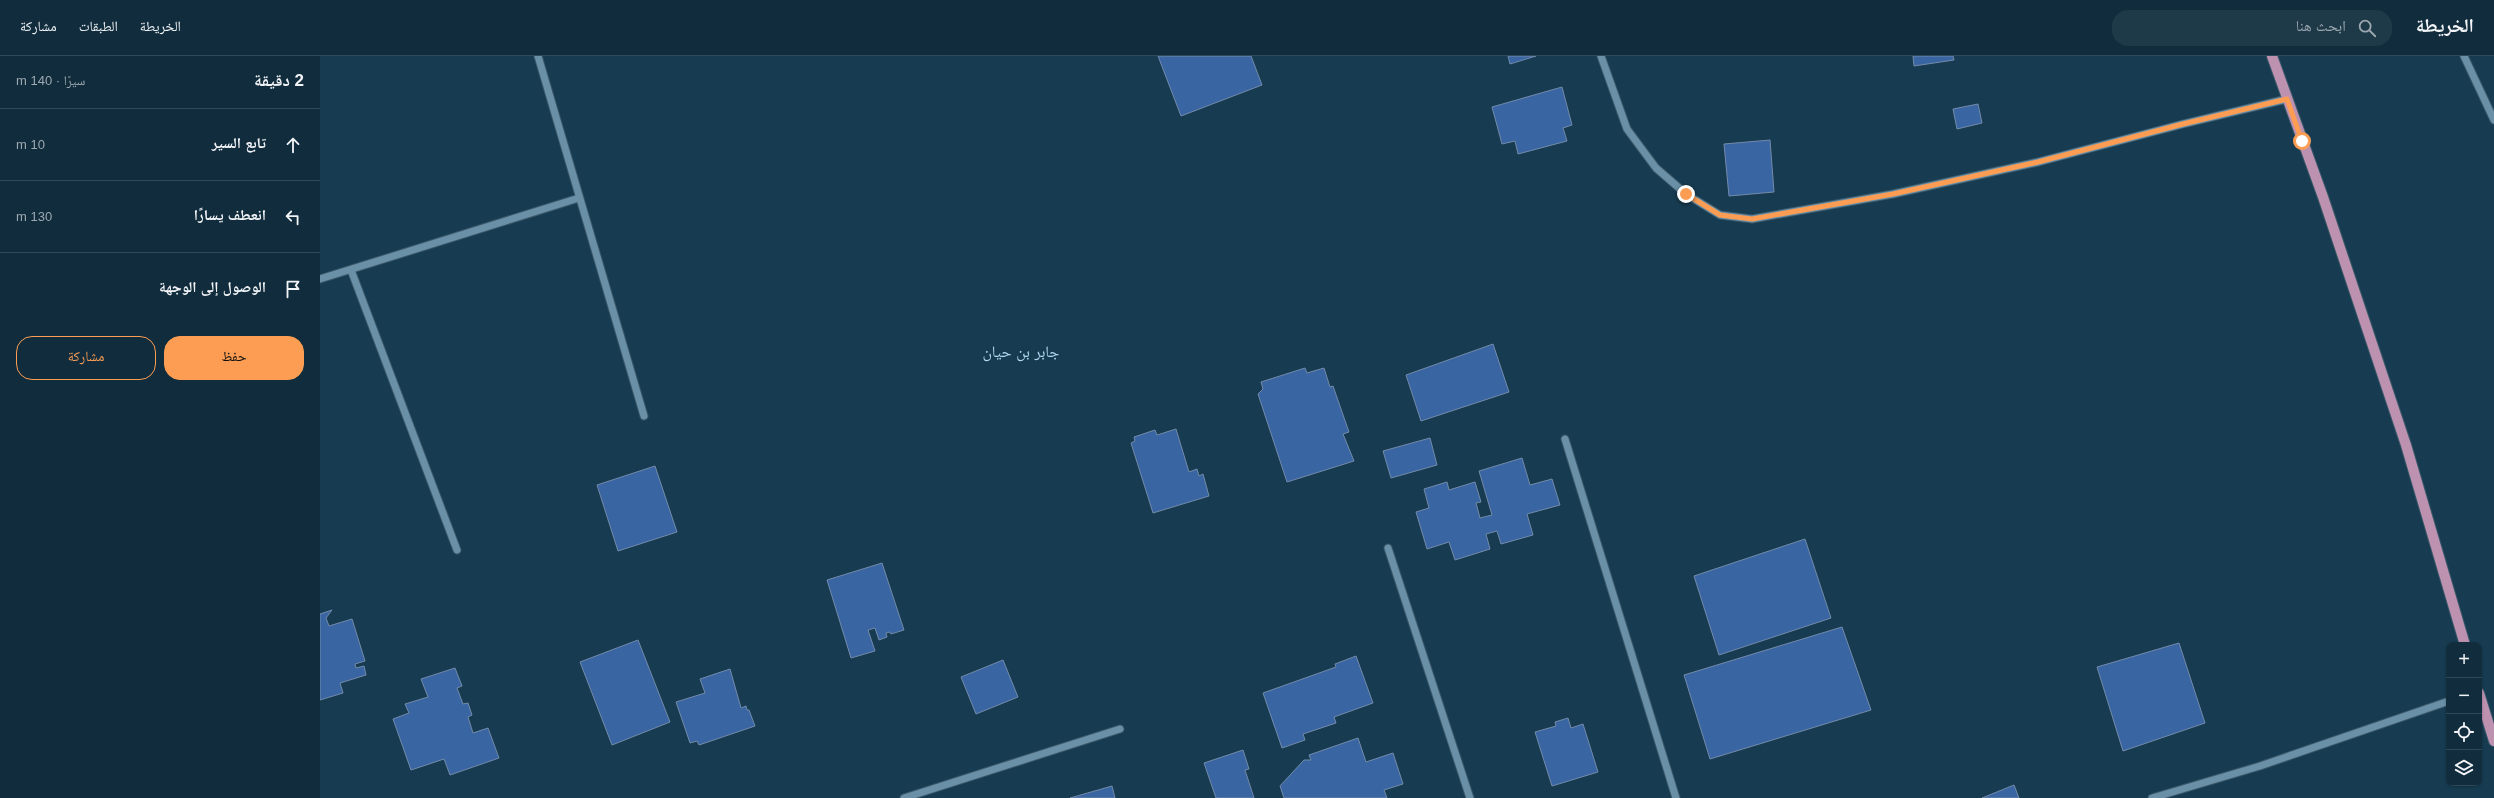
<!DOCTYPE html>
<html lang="ar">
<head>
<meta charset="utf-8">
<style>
  body { margin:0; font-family:Arial,"Noto Naskh Arabic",sans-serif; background:#1e3948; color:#f1f3f6; direction:rtl }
  .controls { position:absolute; right:12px; bottom:12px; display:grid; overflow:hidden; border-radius:8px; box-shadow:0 1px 3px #0004 }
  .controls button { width:36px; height:36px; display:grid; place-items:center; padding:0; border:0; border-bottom:1px solid #304957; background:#112d3d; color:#f1f3f6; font:20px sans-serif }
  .stop { position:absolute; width:12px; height:12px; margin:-9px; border:3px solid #fc9d53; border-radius:50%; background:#fff }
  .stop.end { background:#fc9d53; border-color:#fff; box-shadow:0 1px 4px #0008 }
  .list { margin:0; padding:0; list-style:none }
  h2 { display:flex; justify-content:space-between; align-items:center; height:52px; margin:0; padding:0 16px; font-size:17px }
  h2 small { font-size:13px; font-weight:400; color:#9ca8b0 }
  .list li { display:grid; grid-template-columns:26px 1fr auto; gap:12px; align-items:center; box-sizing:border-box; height:72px; padding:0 16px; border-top:1px solid #304957 }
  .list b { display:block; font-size:15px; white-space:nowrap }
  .list em { font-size:13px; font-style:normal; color:#9ca8b0 }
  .actions { display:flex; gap:8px; padding:12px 16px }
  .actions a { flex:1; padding:9px 0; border:1px solid #fc9d53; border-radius:16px; text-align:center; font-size:14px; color:#fc9d53 }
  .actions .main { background:#fc9d53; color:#111 }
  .icon { flex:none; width:22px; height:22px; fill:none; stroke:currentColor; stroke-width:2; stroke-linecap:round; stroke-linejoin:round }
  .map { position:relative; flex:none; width:2174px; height:742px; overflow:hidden; direction:ltr }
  header { display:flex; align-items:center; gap:24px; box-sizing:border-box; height:56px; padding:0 20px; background:#112d3d; border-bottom:1px solid #304957 }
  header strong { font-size:19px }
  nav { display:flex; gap:22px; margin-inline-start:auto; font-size:14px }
  .search { width:280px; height:36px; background:#1e3948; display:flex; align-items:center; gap:10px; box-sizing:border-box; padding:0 14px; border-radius:16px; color:#9ca8b0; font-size:15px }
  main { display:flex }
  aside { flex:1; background:#112d3d }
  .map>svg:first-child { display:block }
  .building { fill:#3966a3; stroke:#738aaa }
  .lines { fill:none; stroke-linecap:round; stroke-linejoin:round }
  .minor-casing { stroke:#3a5869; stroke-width:9 }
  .major-casing { stroke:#3a5869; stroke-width:12 }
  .minor { stroke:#6a90a8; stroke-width:7 }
  .major { stroke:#bd92b1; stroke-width:10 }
  .route { stroke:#fc9d53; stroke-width:5 }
  .labels { text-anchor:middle; stroke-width:3; stroke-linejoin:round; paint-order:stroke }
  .quarter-label { font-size:16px; fill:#b0d8f2; stroke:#173c51 }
</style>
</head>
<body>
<header>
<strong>الخريطة</strong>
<div class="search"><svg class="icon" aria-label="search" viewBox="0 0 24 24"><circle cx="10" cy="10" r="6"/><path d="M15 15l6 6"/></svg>ابحث هنا</div>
<nav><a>الخريطة</a><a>الطبقات</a><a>مشاركة</a></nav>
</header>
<main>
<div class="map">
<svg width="2174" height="742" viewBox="0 0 2174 742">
  <rect width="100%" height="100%" fill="#173c51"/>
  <!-- building -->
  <g class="building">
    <polygon points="838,0 931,0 942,29 861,60"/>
    <polygon points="1188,0 1216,0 1190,8"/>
    <polygon points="1593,0 1633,0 1634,4 1594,10"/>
    <polygon points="1242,31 1252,69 1243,72 1247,85 1198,98 1195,85 1182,88 1172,51"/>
    <polygon points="1658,48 1662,67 1637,73 1633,53"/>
    <polygon points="1450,84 1454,136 1409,140 1404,88"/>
    <polygon points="1173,288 1189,336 1101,365 1086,319"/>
    <polygon points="985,312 987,317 1004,312 1010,331 1013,330 1029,376 1023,378 1034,405 967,426 938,338 943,333 941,326"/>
    <polygon points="856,373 869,416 877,413 879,420 883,418 889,440 833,457 811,387 815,385 814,381 835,374 837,379"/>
    <polygon points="1110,382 1117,409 1071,422 1063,395"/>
    <polygon points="1202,402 1210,429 1232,423 1240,449 1207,458 1213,479 1181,488 1177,475 1166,478 1170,493 1135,504 1129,486 1107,493 1096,456 1109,452 1104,433 1127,426 1129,434 1155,426 1161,446 1156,447 1160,462 1172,459 1159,415"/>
    <polygon points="335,410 357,476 298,495 277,429"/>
    <polygon points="1485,483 1511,562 1399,599 1374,520"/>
    <polygon points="562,507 584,574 571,578 570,576 566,577 567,581 559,584 555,572 548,574 555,595 531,602 507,524"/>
    <polygon points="12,554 6,562 9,570 32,563 45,605 35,608 36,612 44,610 46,619 20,627 23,637 0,644 0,558"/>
    <polygon points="1522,571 1551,654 1390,703 1364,619"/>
    <polygon points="318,584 350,666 292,689 260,606"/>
    <polygon points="1859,587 1885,667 1803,695 1777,611"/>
    <polygon points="1036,600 1053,647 1014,661 1016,667 983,678 985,684 962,692 943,637 1016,611 1015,608"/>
    <polygon points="683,604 698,641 656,658 641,621"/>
    <polygon points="135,612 142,630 137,632 143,648 148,647 152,659 148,661 153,677 168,672 179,702 130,719 124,703 91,714 73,663 89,657 85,648 108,641 101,623"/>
    <polygon points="410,613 421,652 426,650 427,654 429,654 435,670 379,689 377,685 370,687 356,646 385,637 380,623"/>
    <polygon points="1248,662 1251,672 1263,668 1278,716 1232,730 1215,676 1236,670 1235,666"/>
    <polygon points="1038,682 1046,706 1073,697 1083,728 1064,734 1067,742 964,742 960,730 984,704 991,704 989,699"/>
    <polygon points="923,694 929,713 925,714 934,742 896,742 884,707"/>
    <polygon points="1694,729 1699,742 1662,742"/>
    <polygon points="792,730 795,742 750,742"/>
  </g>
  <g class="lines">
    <!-- minor casing -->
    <g class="minor-casing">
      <g id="minor">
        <polyline points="218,0 324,360"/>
        <polyline points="1281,0 1307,73 1336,112 1366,138 1400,159 1432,163 1573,138 1718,106 1863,68 1967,43"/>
        <polyline points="2144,0 2174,64"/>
        <polyline points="31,214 137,494"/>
        <polyline points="0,223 259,142"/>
        <polyline points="1245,383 1356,742"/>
        <polyline points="1068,492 1150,742"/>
        <polyline points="584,742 800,673"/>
        <polyline points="1832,742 1940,710 2129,645"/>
      </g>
    </g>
    <!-- major casing -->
    <g class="major-casing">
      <g id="major">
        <polyline points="1952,0 2003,141 2086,389 2145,589"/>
        <polyline points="2159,637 2174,685"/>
      </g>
    </g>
    <!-- minor -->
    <use href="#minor" class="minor"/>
    <!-- major -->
    <use href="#major" class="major"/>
  </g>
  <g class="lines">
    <!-- route -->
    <polyline class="route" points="1366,138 1400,159 1432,163 1573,138 1718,106 1863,68 1967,43 1982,85"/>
  </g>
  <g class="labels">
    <!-- quarter labels -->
    <g class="quarter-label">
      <text x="701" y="301">جابر بن حيان</text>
    </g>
  </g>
</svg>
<div class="controls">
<button>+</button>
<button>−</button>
<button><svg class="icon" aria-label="locate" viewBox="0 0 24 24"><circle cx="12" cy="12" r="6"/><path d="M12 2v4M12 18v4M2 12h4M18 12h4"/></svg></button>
<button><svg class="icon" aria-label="layers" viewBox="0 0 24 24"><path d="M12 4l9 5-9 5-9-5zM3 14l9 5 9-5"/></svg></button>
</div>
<div class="stop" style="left:1982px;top:85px"></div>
<div class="stop end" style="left:1366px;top:138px"></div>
</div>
<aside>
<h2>2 دقيقة<small>سيرًا · 140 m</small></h2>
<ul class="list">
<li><svg class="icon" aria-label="ahead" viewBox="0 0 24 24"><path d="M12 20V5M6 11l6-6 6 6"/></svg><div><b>تابع السير</b></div><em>10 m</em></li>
<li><svg class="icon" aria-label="left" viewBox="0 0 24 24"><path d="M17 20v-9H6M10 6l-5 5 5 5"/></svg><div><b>انعطف يسارًا</b></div><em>130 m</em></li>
<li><svg class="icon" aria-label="arrive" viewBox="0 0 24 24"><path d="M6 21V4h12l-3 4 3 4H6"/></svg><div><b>الوصول إلى الوجهة</b></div></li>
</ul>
<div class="actions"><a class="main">حفظ</a><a>مشاركة</a></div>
</aside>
</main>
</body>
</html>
